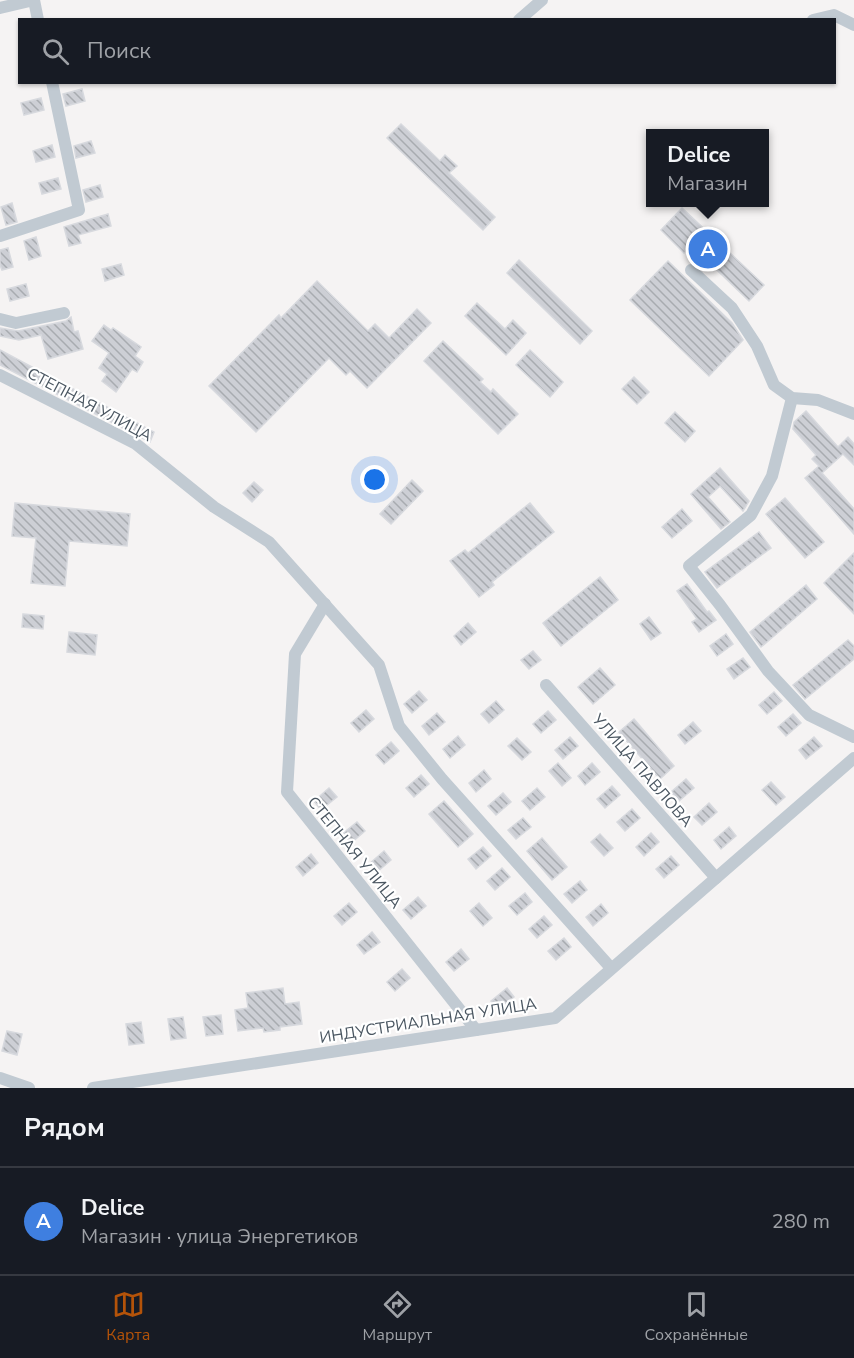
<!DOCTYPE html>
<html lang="ru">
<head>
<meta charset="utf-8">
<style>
  body { margin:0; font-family:"Nunito Sans",sans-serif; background:#242831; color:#f1f3f6 }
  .you { position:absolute; left:375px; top:480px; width:21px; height:21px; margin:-15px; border:4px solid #fff; border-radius:50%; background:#1a73e8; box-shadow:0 0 0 9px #1a73e833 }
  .badge { display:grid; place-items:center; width:39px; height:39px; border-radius:50%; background:#b45309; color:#fff; font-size:20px; font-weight:700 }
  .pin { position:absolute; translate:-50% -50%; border:3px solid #fff; box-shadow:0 2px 6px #0006 }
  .popup { position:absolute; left:646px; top:129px; width:123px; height:78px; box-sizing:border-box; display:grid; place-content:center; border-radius:0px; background:#171b24; filter:drop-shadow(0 2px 4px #0005); font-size:20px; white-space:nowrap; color:#9ea1a6 }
  .popup b { font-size:22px; color:#f1f3f6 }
  .popup::after { content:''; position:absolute; left:50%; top:100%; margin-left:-12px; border:12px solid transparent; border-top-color:#171b24 }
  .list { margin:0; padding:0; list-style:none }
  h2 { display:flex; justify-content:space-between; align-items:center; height:78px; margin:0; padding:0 24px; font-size:26px }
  h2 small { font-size:20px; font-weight:400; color:#9ea1a6 }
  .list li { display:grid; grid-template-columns:39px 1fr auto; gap:18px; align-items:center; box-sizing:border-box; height:108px; padding:0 24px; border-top:2px solid #363941 }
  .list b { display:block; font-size:22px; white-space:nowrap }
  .list p { margin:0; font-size:20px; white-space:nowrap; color:#9ea1a6 }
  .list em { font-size:20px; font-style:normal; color:#9ea1a6 }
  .icon { flex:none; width:33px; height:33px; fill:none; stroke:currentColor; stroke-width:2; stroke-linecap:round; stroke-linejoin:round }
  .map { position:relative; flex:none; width:854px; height:1088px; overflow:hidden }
  .search { position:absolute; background:#171b24; box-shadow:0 2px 4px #0004; left:18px; right:18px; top:18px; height:66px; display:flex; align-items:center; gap:15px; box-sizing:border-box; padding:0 21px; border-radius:0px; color:#9ea1a6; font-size:22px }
  .sheet { height:186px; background:#171b24 }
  nav { display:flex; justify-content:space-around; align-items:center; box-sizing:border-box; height:84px; border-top:2px solid #363941; background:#171b24; font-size:16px; color:#9ea1a6 }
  nav a { display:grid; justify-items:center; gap:3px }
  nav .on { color:#b45309 }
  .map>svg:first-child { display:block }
  .building { fill:url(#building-back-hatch); stroke:#d7d9de; stroke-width:1.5 }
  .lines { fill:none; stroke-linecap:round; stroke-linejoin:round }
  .minor { stroke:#c1cad2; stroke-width:12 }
  .labels { text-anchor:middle; stroke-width:4.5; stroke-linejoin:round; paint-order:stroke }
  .street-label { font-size:16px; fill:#4a5661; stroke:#fff }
</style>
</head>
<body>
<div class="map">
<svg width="854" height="1088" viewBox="0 0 854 1088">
  <defs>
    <pattern id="building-back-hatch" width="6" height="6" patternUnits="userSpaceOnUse" patternTransform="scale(1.5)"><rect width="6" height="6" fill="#cdcfd5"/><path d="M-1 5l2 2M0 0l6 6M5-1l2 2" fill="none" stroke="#a8abb0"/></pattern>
  </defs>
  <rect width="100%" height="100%" fill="#f5f3f3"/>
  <!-- building -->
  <g class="building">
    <polygon points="82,89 85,101 66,106 63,94"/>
    <polygon points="41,98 44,110 24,115 21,103"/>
    <polygon points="401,124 440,161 445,155 457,166 449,173 495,217 483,230 387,138"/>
    <polygon points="91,141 95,153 76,158 74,146"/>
    <polygon points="52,145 55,157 36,162 33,151"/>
    <polygon points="58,178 61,189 42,194 39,183"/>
    <polygon points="100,185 103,197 86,202 83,190"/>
    <polygon points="12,203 17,222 6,225 1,207"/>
    <polygon points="682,208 764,285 749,301 692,246 684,253 661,230"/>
    <polygon points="108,214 111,226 78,235 81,243 69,246 64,227"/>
    <polygon points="36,237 41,256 29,260 24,241"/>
    <polygon points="8,248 13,267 2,270 0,265 0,250"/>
    <polygon points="519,260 592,331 580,344 507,273"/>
    <polygon points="668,261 732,323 743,340 709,376 630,300"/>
    <polygon points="121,264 124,275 105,281 102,269"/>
    <polygon points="317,281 368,331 375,324 389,338 417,309 431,323 367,388 350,371 346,375 329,358 256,432 209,386 279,315 281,318"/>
    <polygon points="26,284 29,296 10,301 7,289"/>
    <polygon points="477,303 505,329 513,320 526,333 506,355 465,316"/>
    <polygon points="71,317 74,332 78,331 83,349 48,359 41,335 19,340 0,336 0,328 18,331 66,321"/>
    <polygon points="104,325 111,330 113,328 141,347 135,356 143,362 137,372 132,369 116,392 102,381 107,374 99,368 109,353 92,341"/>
    <polygon points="443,341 483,379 480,382 491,392 493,389 518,414 498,434 424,361"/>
    <polygon points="0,350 154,432 150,442 0,365"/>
    <polygon points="530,350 563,382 550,397 516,365"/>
    <polygon points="634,377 649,392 637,404 622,389"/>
    <polygon points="806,411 838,447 848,437 854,444 854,465 843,454 822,473 854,509 854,534 805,478 819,466 812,459 816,455 793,429 794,422"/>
    <polygon points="675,412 695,431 685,442 665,423"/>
    <polygon points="720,468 749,501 743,511 720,486 708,497 730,522 721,529 691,494"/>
    <polygon points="412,480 423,491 391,524 380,514"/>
    <polygon points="254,482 263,490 252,502 243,493"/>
    <polygon points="785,498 824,542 805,558 766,514"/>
    <polygon points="15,503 130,514 127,546 69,541 65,586 31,583 36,538 12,536"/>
    <polygon points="530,503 554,532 492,582 494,585 479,597 450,561 465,550 468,553"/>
    <polygon points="682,509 692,521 672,538 662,527"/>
    <polygon points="759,532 771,548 717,588 705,572"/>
    <polygon points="854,553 854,614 824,583"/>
    <polygon points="600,577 618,600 561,646 543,623"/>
    <polygon points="687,584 707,612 709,611 716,620 699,632 692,622 697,619 677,591"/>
    <polygon points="806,585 817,599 761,647 750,632"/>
    <polygon points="23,614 44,616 43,629 22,627"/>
    <polygon points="649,617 661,633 651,640 640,624"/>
    <polygon points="468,623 476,632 461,645 454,636"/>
    <polygon points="69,632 97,635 95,655 67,652"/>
    <polygon points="726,634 733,644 717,656 710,646"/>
    <polygon points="848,640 854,646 854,659 805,699 793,685"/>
    <polygon points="533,651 541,660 529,669 521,660"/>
    <polygon points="743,658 750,667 734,679 727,669"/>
    <polygon points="600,668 615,685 593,704 578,687"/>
    <polygon points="419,691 427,700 412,713 404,704"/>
    <polygon points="774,692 782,701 767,714 759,705"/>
    <polygon points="496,701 504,710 489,723 481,714"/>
    <polygon points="366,710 374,719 359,732 351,723"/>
    <polygon points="548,711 556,720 541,733 533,724"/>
    <polygon points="437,713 445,722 429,735 422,726"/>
    <polygon points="793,714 801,723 786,736 778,727"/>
    <polygon points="634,719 674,766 660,779 619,732"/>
    <polygon points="693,722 701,731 685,744 678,735"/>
    <polygon points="458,736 465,745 450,758 443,749"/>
    <polygon points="570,737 578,746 563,759 555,750"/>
    <polygon points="814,737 822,746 806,759 799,750"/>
    <polygon points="517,738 531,752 522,760 508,746"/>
    <polygon points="391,742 399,751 384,764 376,755"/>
    <polygon points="558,763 571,778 562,786 549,771"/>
    <polygon points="592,763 600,772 585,785 578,776"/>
    <polygon points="484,770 491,779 476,792 469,783"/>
    <polygon points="421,775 429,784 414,797 406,788"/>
    <polygon points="686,779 694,788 679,801 671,792"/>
    <polygon points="771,782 785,797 776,805 762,790"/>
    <polygon points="612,786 620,795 605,808 597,799"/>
    <polygon points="329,788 337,797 321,810 314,801"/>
    <polygon points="537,788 545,797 530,810 522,801"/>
    <polygon points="503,793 511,802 496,815 488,806"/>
    <polygon points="444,801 473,834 458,847 429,814"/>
    <polygon points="709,803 717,812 702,825 694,817"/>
    <polygon points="632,809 640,818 625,831 617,822"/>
    <polygon points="523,818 531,827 516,839 508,830"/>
    <polygon points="357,822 365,831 350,844 342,834"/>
    <polygon points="729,827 736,836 721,849 714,840"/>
    <polygon points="651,833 659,842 644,856 636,847"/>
    <polygon points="600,834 613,848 604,856 591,842"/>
    <polygon points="542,838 567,867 552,880 527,851"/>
    <polygon points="483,847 491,856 476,869 468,859"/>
    <polygon points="384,851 391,860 376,873 369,864"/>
    <polygon points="311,854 318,863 303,876 296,867"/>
    <polygon points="671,856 679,865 664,878 656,869"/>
    <polygon points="502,868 510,877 495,890 487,881"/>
    <polygon points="580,881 587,890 572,903 564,894"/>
    <polygon points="525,893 532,902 517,915 509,906"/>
    <polygon points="418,897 426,906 411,919 403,910"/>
    <polygon points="349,903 357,912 342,925 334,916"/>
    <polygon points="479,903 492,918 483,926 470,911"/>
    <polygon points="601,904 608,913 593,926 586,917"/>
    <polygon points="544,916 552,925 537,938 529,929"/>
    <polygon points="372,932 380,942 364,954 357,945"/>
    <polygon points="564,938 571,947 556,960 548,951"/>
    <polygon points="461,949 469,959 454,971 446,962"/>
    <polygon points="402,969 410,978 395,991 387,982"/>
    <polygon points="283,988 285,1004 299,1002 302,1024 280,1027 280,1030 264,1032 263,1028 238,1031 235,1010 248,1008 246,993"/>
    <polygon points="507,988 514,997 499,1010 491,1001"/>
    <polygon points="221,1015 223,1034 206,1036 203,1017"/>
    <polygon points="183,1017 186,1038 171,1040 168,1019"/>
    <polygon points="141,1022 144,1043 129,1045 126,1024"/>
    <polygon points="7,1031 22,1034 17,1055 2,1051"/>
  </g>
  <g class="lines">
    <!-- minor -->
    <g class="minor">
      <polyline points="0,8 34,0 38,20"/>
      <polyline points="519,20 542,0"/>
      <polyline points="813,20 834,15 854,25"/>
      <polyline points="0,236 79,210 52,82"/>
      <polyline points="691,270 732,308 757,346 774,385 792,398 818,400 854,414"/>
      <polyline points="0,319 16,323 64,313"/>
      <polyline points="0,375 136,444 214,507 269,542 379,665 399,726 442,779 611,968"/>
      <polyline points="792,398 772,476 751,515 689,566 720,605 768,671 809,715 854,737"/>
      <polyline points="325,604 295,654 287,792 476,1030"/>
      <polyline points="546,685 716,878"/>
      <polyline points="0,1078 29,1088"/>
      <polyline points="93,1088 555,1018 854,758"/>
    </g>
  </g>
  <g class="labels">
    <!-- street labels -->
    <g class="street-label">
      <text transform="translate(90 404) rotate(28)" y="6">СТЕПНАЯ УЛИЦА</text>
      <text transform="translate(643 770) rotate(49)" y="6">УЛИЦА ПАВЛОВА</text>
      <text transform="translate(355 852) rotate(51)" y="6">СТЕПНАЯ УЛИЦА</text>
      <text transform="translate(428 1020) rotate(-9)" y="6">ИНДУСТРИАЛЬНАЯ УЛИЦА</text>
    </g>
  </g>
</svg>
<div class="you"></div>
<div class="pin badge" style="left:708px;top:249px;background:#3f7fe0">A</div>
<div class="popup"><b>Delice</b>Магазин</div>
<div class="search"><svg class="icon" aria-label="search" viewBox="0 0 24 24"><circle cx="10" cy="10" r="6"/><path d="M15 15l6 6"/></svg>Поиск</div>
</div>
<section class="sheet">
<h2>Рядом<small></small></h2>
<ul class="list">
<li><span class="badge" style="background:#3f7fe0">A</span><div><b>Delice</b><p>Магазин · улица Энергетиков</p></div><em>280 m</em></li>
</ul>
</section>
<nav>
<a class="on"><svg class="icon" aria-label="map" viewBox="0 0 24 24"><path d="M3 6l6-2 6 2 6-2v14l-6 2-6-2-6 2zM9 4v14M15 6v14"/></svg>Карта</a>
<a><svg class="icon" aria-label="directions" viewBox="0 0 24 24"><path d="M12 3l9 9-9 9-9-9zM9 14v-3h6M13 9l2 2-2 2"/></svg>Маршрут</a>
<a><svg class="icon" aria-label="saved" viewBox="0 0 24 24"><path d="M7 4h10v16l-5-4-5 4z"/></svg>Сохранённые</a>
</nav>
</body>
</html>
